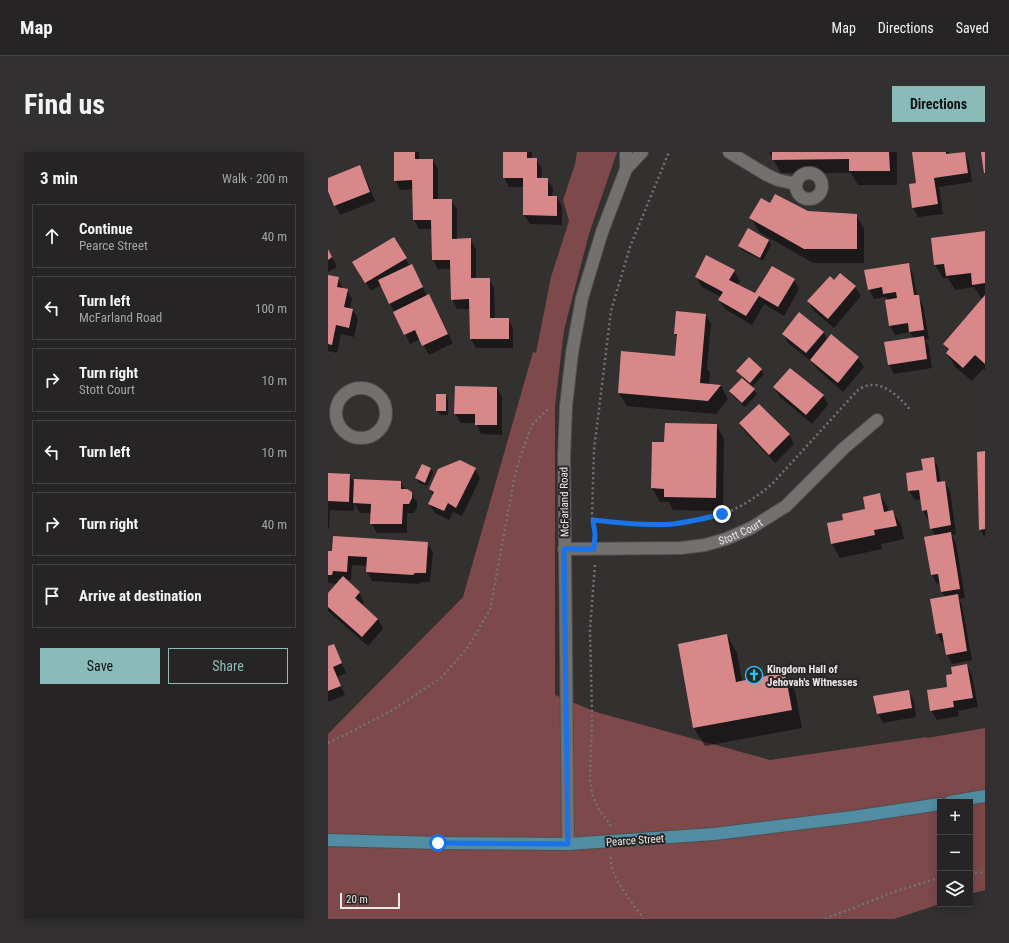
<!DOCTYPE html>
<html lang="en">
<head>
<meta charset="utf-8">
<style>
  body { margin:0; font-family:"Roboto Condensed",sans-serif; background:#323031; color:#f1f3f6 }
  .controls { position:absolute; right:12px; bottom:12px; display:grid; overflow:hidden; border-radius:0px; box-shadow:0 2px 10px #0003 }
  .controls button { width:36px; height:36px; display:grid; place-items:center; padding:0; border:0; border-bottom:1px solid #424141; background:#262424; color:#f1f3f6; font:20px sans-serif }
  .scale { position:absolute; left:12px; bottom:10px; width:60px; box-sizing:border-box; padding-left:4px; border:2px solid #e9e7e7; border-top:0; font-size:11px; line-height:14px; white-space:nowrap; color:#e9e7e7; -webkit-text-stroke:3px #292626; paint-order:stroke }
  .stop { position:absolute; width:12px; height:12px; margin:-9px; border:3px solid #1a73e8; border-radius:50%; background:#fff }
  .stop.end { background:#1a73e8; border-color:#fff; box-shadow:0 1px 4px #0008 }
  .list { margin:0; padding:0; list-style:none }
  h2 { display:flex; justify-content:space-between; align-items:center; height:52px; margin:0; padding:0 16px; font-size:17px }
  h2 small { font-size:13px; font-weight:400; color:#a4a4a6 }
  .list li { display:grid; grid-template-columns:26px 1fr auto; gap:12px; align-items:center; box-sizing:border-box; height:64px; margin:0 8px 8px; padding:0 8px; border:1px solid #424141; border-radius:0px }
  .list b { display:block; font-size:15px; white-space:nowrap }
  .list p { margin:0; font-size:13px; white-space:nowrap; color:#a4a4a6 }
  .list em { font-size:13px; font-style:normal; color:#a4a4a6 }
  .actions { display:flex; gap:8px; padding:12px 16px }
  .actions a { flex:1; padding:9px 0; border:1px solid #8bbbb9; border-radius:0px; text-align:center; font-size:14px; color:#8bbbb9 }
  .actions .main { background:#8bbbb9; color:#111 }
  .icon { flex:none; width:22px; height:22px; fill:none; stroke:currentColor; stroke-width:2; stroke-linecap:round; stroke-linejoin:round }
  .map { position:relative; flex:none; width:657px; height:767px; overflow:hidden; border-radius:0px }
  header { display:flex; align-items:center; gap:24px; box-sizing:border-box; height:56px; padding:0 20px; background:#262424; border-bottom:1px solid #424141 }
  header strong { font-size:19px }
  nav { display:flex; gap:22px; margin-inline-start:auto; font-size:14px }
  .intro { display:flex; align-items:center; justify-content:space-between; box-sizing:border-box; height:96px; padding:0 24px }
  h1 { margin:0; font-size:28px }
  .button { padding:10px 18px; border-radius:0px; background:#8bbbb9; color:#111; font-size:14px; font-weight:700 }
  main { display:flex; gap:24px; padding:0 24px }
  aside { flex:1; background:#262424; border-radius:0px; box-shadow:0 2px 10px #0003 }
  .map>svg:first-child { display:block }
  .green { fill:#7d494b }
  .shadow { fill:#0007 }
  .building { fill:#d98889 }
  .lines { fill:none; stroke-linecap:round; stroke-linejoin:round }
  .minor-casing { stroke:#514e4e; stroke-width:14 }
  .major-casing { stroke:#514e4e; stroke-width:14 }
  .path { stroke:#747272; stroke-width:2.5; stroke-dasharray:2 3; stroke-linecap:butt }
  .minor { stroke:#737070; stroke-width:12 }
  .major { stroke:#528da3; stroke-width:12 }
  .route { stroke:#1a73e8; stroke-width:5 }
  .labels { text-anchor:middle; stroke-width:4; stroke-linejoin:round; paint-order:stroke }
  .street-label { font-size:11px; fill:#e9e7e7; stroke:#292626 }
  .poi-label { font-size:11px; font-weight:bold; fill:#e9e7e7; stroke:#292626; text-anchor:start }
</style>
</head>
<body>
<header>
<strong>Map</strong>
<nav><a>Map</a><a>Directions</a><a>Saved</a></nav>
</header>
<div class="intro"><h1>Find us</h1><a class="button">Directions</a></div>
<main>
<aside>
<h2>3 min<small>Walk · 200 m</small></h2>
<ul class="list">
<li><svg class="icon" aria-label="ahead" viewBox="0 0 24 24"><path d="M12 20V5M6 11l6-6 6 6"/></svg><div><b>Continue</b><p>Pearce Street</p></div><em>40 m</em></li>
<li><svg class="icon" aria-label="left" viewBox="0 0 24 24"><path d="M17 20v-9H6M10 6l-5 5 5 5"/></svg><div><b>Turn left</b><p>McFarland Road</p></div><em>100 m</em></li>
<li><svg class="icon" aria-label="right" viewBox="0 0 24 24"><path d="M7 20v-9h11M14 6l5 5-5 5"/></svg><div><b>Turn right</b><p>Stott Court</p></div><em>10 m</em></li>
<li><svg class="icon" aria-label="left" viewBox="0 0 24 24"><path d="M17 20v-9H6M10 6l-5 5 5 5"/></svg><div><b>Turn left</b></div><em>10 m</em></li>
<li><svg class="icon" aria-label="right" viewBox="0 0 24 24"><path d="M7 20v-9h11M14 6l5 5-5 5"/></svg><div><b>Turn right</b></div><em>40 m</em></li>
<li><svg class="icon" aria-label="arrive" viewBox="0 0 24 24"><path d="M6 21V4h12l-3 4 3 4H6"/></svg><div><b>Arrive at destination</b></div></li>
</ul>
<div class="actions"><a class="main">Save</a><a>Share</a></div>
</aside>
<div class="map">
<svg width="657" height="767" viewBox="0 0 657 767">
  <rect width="100%" height="100%" fill="#333030"/>
  <!-- green -->
  <polygon class="green" points="249,0 289,0 261,82 236,178 227,254 227,543 268,560 442,608 599,585 599,586 657,576 657,738 642,742 642,650 612,650 612,752 566,767 0,767 0,582 135,445 205,200 208,201 223,125 241,69 235,48 247,12"/>
  <!-- shadow -->
  <g class="shadow">
    <polygon points="67,0 91,0 91,8 105,8 110,17 110,48 123,48 129,57 129,88 142,87 148,97 148,127 161,127 166,136 167,167 180,167 185,176 185,196 148,196 143,187 142,157 129,157 124,147 123,117 110,117 105,108 105,77 91,77 86,68 86,37 72,38 67,28"/>
    <polygon points="176,0 204,0 204,7 208,7 214,17 213,27 219,27 225,36 224,45 229,45 234,55 234,73 202,72 196,63 196,35 181,35 176,25"/>
    <polygon points="441,0 569,0 569,33 530,33 523,21 453,21"/>
    <polygon points="585,0 621,0 621,3 636,1 641,10 644,30 611,35 615,62 590,65 585,56 582,32 590,31"/>
    <polygon points="32,15 37,24 47,49 12,63 7,53 0,36 0,27"/>
    <polygon points="442,52 479,60 528,63 536,77 536,111 485,111 431,80 423,66"/>
    <polygon points="420,78 441,89 443,93 435,109 414,98 412,94"/>
    <polygon points="657,80 657,218 655,217 644,229 627,215 619,201 621,199 616,192 655,146 653,146 646,135 627,138 620,126 615,126 607,113"/>
    <polygon points="66,86 82,114 84,113 99,144 101,144 106,153 125,191 101,203 92,187 82,192 53,133 43,139 26,110"/>
    <polygon points="0,98 9,115 0,120"/>
    <polygon points="580,112 585,122 589,144 595,153 601,187 597,188 601,195 604,216 566,222 561,213 586,187 582,180 567,183 562,173 561,149 558,145 546,147 541,137"/>
    <polygon points="406,119 412,129 409,133 427,143 466,128 471,137 456,164 436,152 424,173 397,157 391,148 393,145 374,135 368,125"/>
    <polygon points="512,122 527,135 533,144 506,176 486,159 480,149 506,129"/>
    <polygon points="0,124 10,126 15,137 19,138 24,147 22,157 25,158 30,167 26,185 13,182 9,201 0,199"/>
    <polygon points="378,163 383,172 379,216 382,221 381,233 393,234 400,247 388,262 299,254 291,241 348,205 350,187 347,182"/>
    <polygon points="495,180 500,188 530,206 536,215 515,240 489,217 484,210 460,191 455,182"/>
    <polygon points="433,218 436,222 424,235 429,242 417,255 405,244 402,239 415,226 409,219"/>
    <polygon points="169,236 174,245 174,283 153,282 148,271 133,271 127,261"/>
    <polygon points="447,236 495,243 500,253 484,272 452,245"/>
    <polygon points="118,243 120,248 120,263 112,263 109,258"/>
    <polygon points="413,272 461,282 466,292 447,311 418,281"/>
    <polygon points="388,273 396,287 395,359 345,358 341,350 332,350 324,336 337,291"/>
    <polygon points="657,300 657,386 652,377"/>
    <polygon points="605,306 610,315 613,331 616,330 622,339 628,382 624,383 628,391 637,446 631,447 634,453 644,508 624,512 619,502 617,490 614,491 609,481 617,445 614,440 612,431 609,432 604,423 607,384 603,376 601,368 600,368 595,359 593,347 587,348 581,339"/>
    <polygon points="103,317 105,321 99,334 91,331 88,326"/>
    <polygon points="147,317 152,327 134,364 125,360 121,368 107,361 101,352 105,343 102,337"/>
    <polygon points="0,322 21,323 27,332 73,330 77,338 83,341 89,350 89,356 86,361 79,361 79,381 49,381 43,371 44,361 32,361 26,351 26,359 2,358 1,377 0,377"/>
    <polygon points="552,342 560,356 561,360 565,360 573,373 576,387 553,392 554,397 512,406 504,392 500,372 516,368 539,358"/>
    <polygon points="99,391 105,400 102,430 93,430 91,432 44,429 39,420 40,414 24,413 23,428 17,428 31,440 36,450 33,453 50,467 55,477 40,494 0,459 0,443 13,428 10,427 9,432 0,431 0,400"/>
    <polygon points="399,483 409,501 414,529 457,521 467,539 474,576 377,594 366,576 351,492"/>
    <polygon points="5,493 18,521 9,525 17,543 0,550 0,495"/>
    <polygon points="639,513 644,523 650,555 630,559 631,564 609,568 603,558 621,536 625,523"/>
    <polygon points="581,540 586,549 588,565 555,571 550,562"/>
  </g>
  <!-- building -->
  <g class="building">
    <polygon points="66,0 87,0 87,7 105,7 105,47 124,47 124,87 143,86 143,126 162,126 162,166 181,166 181,187 142,187 141,147 123,148 122,108 104,108 103,68 85,68 84,28 66,29"/>
    <polygon points="175,0 199,0 199,6 209,6 209,26 220,26 220,44 229,44 229,64 195,63 195,26 175,26"/>
    <polygon points="444,0 561,0 562,19 521,19 521,7 444,8"/>
    <polygon points="584,0 618,0 618,2 637,0 640,21 606,26 610,52 584,56 581,32 588,31"/>
    <polygon points="653,0 657,0 657,21 656,21"/>
    <polygon points="32,13 42,40 6,54 0,39 0,26"/>
    <polygon points="447,42 480,59 529,62 529,97 476,97 421,66 433,46 442,51"/>
    <polygon points="420,76 441,88 432,106 410,94"/>
    <polygon points="657,79 657,131 644,133 643,121 618,124 616,112 606,113 603,86"/>
    <polygon points="66,85 79,106 37,131 24,110"/>
    <polygon points="0,97 4,105 0,108"/>
    <polygon points="378,103 407,118 401,128 427,141 444,114 467,127 450,155 431,144 418,164 390,148 395,140 367,125"/>
    <polygon points="581,111 586,143 591,143 596,178 581,180 580,171 561,174 557,148 569,146 568,140 555,142 554,135 540,138 536,118"/>
    <polygon points="84,112 95,135 61,152 50,128"/>
    <polygon points="512,121 528,134 500,167 479,149 502,124 506,128"/>
    <polygon points="0,123 11,125 9,135 20,137 16,155 25,157 21,176 8,173 4,193 0,192"/>
    <polygon points="101,142 120,182 94,194 87,178 76,183 65,160"/>
    <polygon points="657,143 657,212 647,203 635,216 618,201 621,197 615,192"/>
    <polygon points="348,159 378,162 372,231 393,233 380,249 290,241 293,199 347,204 349,182 346,182"/>
    <polygon points="471,160 496,180 478,201 454,182"/>
    <polygon points="503,182 531,205 510,231 482,208"/>
    <polygon points="596,184 599,207 560,213 556,190"/>
    <polygon points="421,205 434,217 422,231 408,219"/>
    <polygon points="462,216 496,243 478,263 445,235"/>
    <polygon points="414,226 427,237 414,251 401,239"/>
    <polygon points="127,234 169,235 169,273 147,273 147,262 126,262"/>
    <rect x="108" y="242" width="10" height="17"/>
    <polygon points="431,252 462,282 441,303 411,271"/>
    <polygon points="337,271 389,272 388,346 336,345 336,337 323,336 324,290 336,290"/>
    <polygon points="657,299 657,377 651,378 649,300"/>
    <polygon points="606,305 609,330 617,329 623,373 602,377 599,358 594,359 591,338 580,339 578,321 595,318 593,307"/>
    <polygon points="132,308 148,316 128,356 120,351 116,359 100,352 106,340 101,337 110,317"/>
    <polygon points="94,312 103,316 97,331 87,326"/>
    <polygon points="0,321 22,322 21,350 0,349"/>
    <polygon points="26,327 73,329 73,337 79,337 84,340 84,346 81,352 75,352 74,372 42,372 43,352 25,351"/>
    <polygon points="552,341 556,360 565,358 569,374 546,378 547,383 503,392 499,371 515,368 514,362 537,357 535,345"/>
    <polygon points="623,380 632,437 613,440 610,422 603,423 596,385"/>
    <polygon points="5,384 100,390 98,421 87,421 85,423 38,420 39,405 20,404 19,420 5,419 4,423 0,423 0,399 4,399"/>
    <polygon points="15,424 32,440 27,446 50,467 34,485 0,455 0,441"/>
    <polygon points="630,442 639,499 618,503 614,481 608,482 602,447"/>
    <polygon points="399,482 408,530 457,520 464,558 365,576 350,492"/>
    <polygon points="6,492 14,511 5,515 13,534 0,539 0,494"/>
    <polygon points="639,512 645,546 625,549 626,555 602,559 599,538 619,535 618,523 624,522 623,515"/>
    <polygon points="581,538 584,556 549,562 545,544"/>
  </g>
  <g class="lines">
    <!-- minor casing -->
    <g class="minor-casing">
      <g id="minor">
        <polyline points="401,0 439,23 450,28 468,32"/>
        <polyline points="298,17 314,0"/>
        <circle cx="481" cy="34" r="13"/>
        <circle cx="33" cy="261" r="25"/>
        <path id="s1" d="M236 397 353 396 377 393 398 387 423 376 458 354 516 296 549 268"/>
        <polyline points="240,692 236,305 238,254 244,201 254,146 274,80 298,17 298,0"/>
      </g>
    </g>
    <!-- major casing -->
    <g class="major-casing">
      <g id="major">
        <polyline points="622,650 657,644"/>
        <polyline points="0,688 110,691 240,692 386,682 525,665 612,652"/>
      </g>
    </g>
    <!-- path -->
    <g class="path">
      <path d="M265 368C306 372 356 377 395 362 414 355 430 344 445 331L529 239C533 236 538 233 543 233 557 231 575 248 582 258"/>
      <polyline points="267,382 264,365 266,298 283,159 302,95 341,0"/>
      <polyline points="267,413 262,477 264,562 262,628 264,642 271,658 282,672 282,674"/>
      <polyline points="0,591 19,582 61,560 113,526 140,495 162,458 186,328 192,305 204,273 221,256"/>
      <path d="M283 705C281 719 296 740 304 751 308 757 313 761 315 767"/>
      <polyline points="642,722 657,720"/>
      <polyline points="497,767 563,741 604,728 612,727"/>
    </g>
    <!-- minor -->
    <use href="#minor" class="minor"/>
    <!-- major -->
    <use href="#major" class="major"/>
  </g>
  <g class="lines">
    <!-- route -->
    <path class="route" d="M110 691 240 692 236 397H266L267 382 265 368C291 371 319 374 345 372 362 370 378 366 394 362"/>
  </g>
  <!-- icons -->
  <defs>
    <g id="church-ring" transform="scale(0.9)"><circle r="9.5" fill="#292626" stroke="#21c9fd" stroke-width="1.5"/><path d="M-1.2-6h2.4v3.5h3.3v2.4h-3.3V6h-2.4V-.1h-3.3v-2.4h3.3Z" fill="#21c9fd"/></g>
  </defs>
  <g fill-rule="evenodd">
    <use href="#church-ring" x="426" y="523"/>
  </g>
  <g class="labels">
    <!-- street labels -->
    <g class="street-label">
      <text transform="translate(236 350) rotate(-91)" y="4">McFarland Road</text>
      <text dy="4" stroke="none"><textPath href="#s1" startOffset="179">Stott Court</textPath></text>
      <text transform="translate(307 688) rotate(-4)" y="4">Pearce Street</text>
    </g>
    <!-- poi labels -->
    <g class="poi-label">
      <text x="439" y="521">Kingdom Hall of<tspan x="439" dy="13">Jehovah's Witnesses</tspan></text>
    </g>
  </g>
</svg>
<div class="controls">
<button>+</button>
<button>−</button>
<button><svg class="icon" aria-label="layers" viewBox="0 0 24 24"><path d="M12 4l9 5-9 5-9-5zM3 14l9 5 9-5"/></svg></button>
</div>
<div class="scale">20 m</div>
<div class="stop" style="left:110px;top:691px"></div>
<div class="stop end" style="left:394px;top:362px"></div>
</div>
</main>
</body>
</html>
